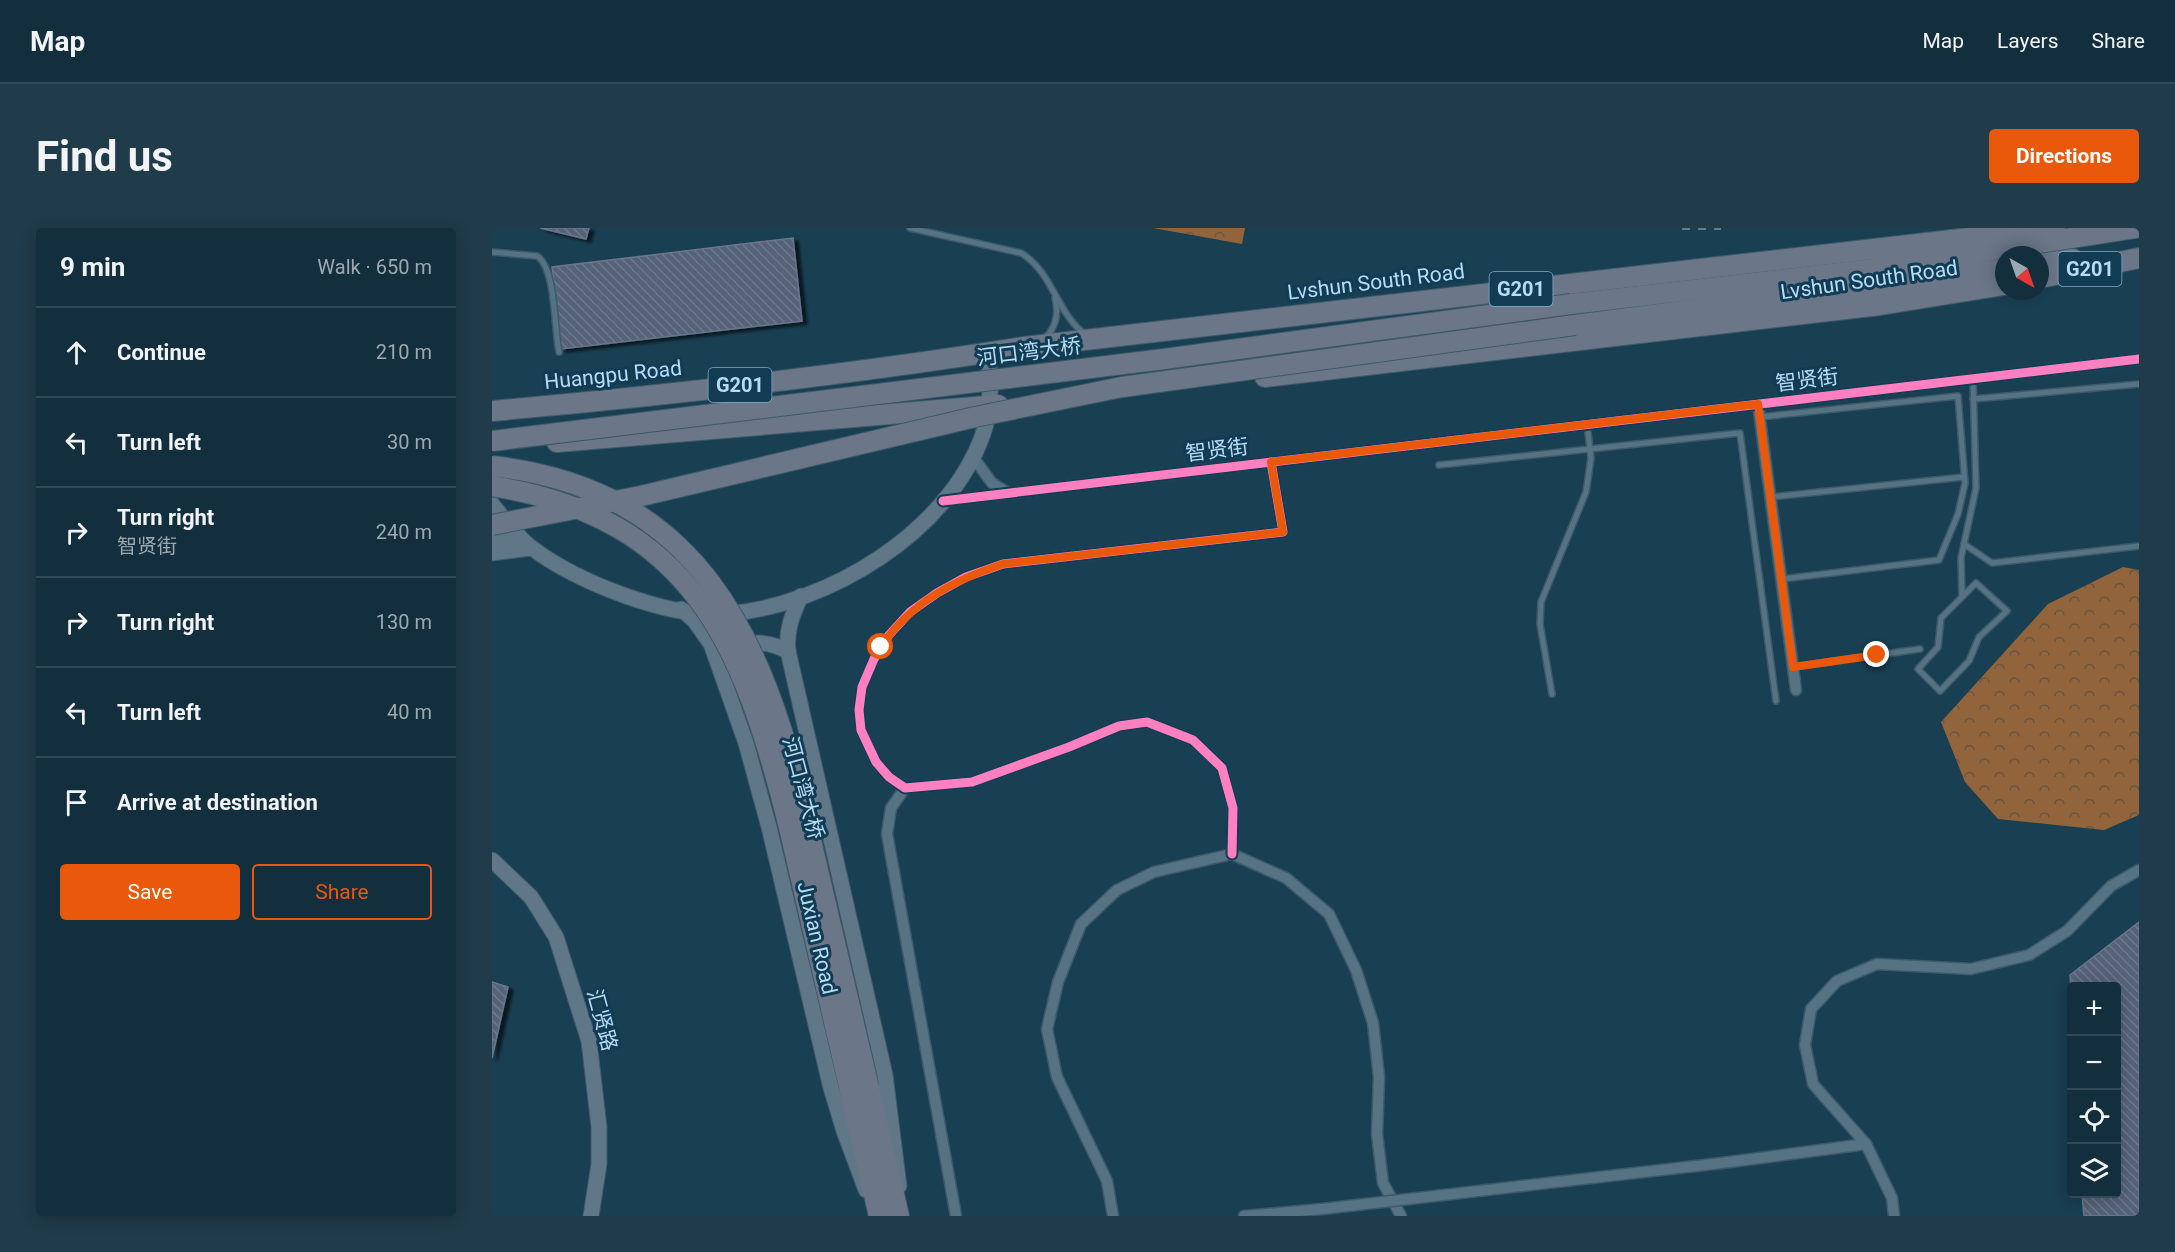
<!DOCTYPE html>
<html lang="en">
<head>
<meta charset="utf-8">
<style>
  body { margin:0; font-family:Roboto,"Noto Sans SC",sans-serif; background:#203b49; color:#f1f3f6 }
  .controls { position:absolute; right:18px; bottom:18px; display:grid; overflow:hidden; border-radius:6px; box-shadow:0 3px 15px #0003 }
  .controls button { width:54px; height:54px; display:grid; place-items:center; padding:0; border:0; border-bottom:2px solid #324a58; background:#132f3e; color:#f1f3f6; font:30px sans-serif }
  .compass { position:absolute; left:1503px; top:18px; width:54px; height:54px; border-radius:50%; background:#132f3e; box-shadow:0 3px 15px #0003; rotate:140deg }
  .stop { position:absolute; width:18px; height:18px; margin:-14px; border:4px solid #ea580c; border-radius:50%; background:#fff }
  .stop.end { background:#ea580c; border-color:#fff; box-shadow:0 2px 6px #0008 }
  .list { margin:0; padding:0; list-style:none }
  h2 { display:flex; justify-content:space-between; align-items:center; height:78px; margin:0; padding:0 24px; font-size:26px }
  h2 small { font-size:20px; font-weight:400; color:#9da9b0 }
  .list li { display:grid; grid-template-columns:39px 1fr auto; gap:18px; align-items:center; box-sizing:border-box; height:90px; padding:0 24px; border-top:2px solid #324a58 }
  .list b { display:block; font-size:22px; white-space:nowrap }
  .list p { margin:0; font-size:20px; white-space:nowrap; color:#9da9b0 }
  .list em { font-size:20px; font-style:normal; color:#9da9b0 }
  .actions { display:flex; gap:12px; padding:18px 24px }
  .actions a { flex:1; padding:14px 0; border:2px solid #ea580c; border-radius:6px; text-align:center; font-size:21px; color:#ea580c }
  .actions .main { background:#ea580c; color:#fff }
  .icon { flex:none; width:33px; height:33px; fill:none; stroke:currentColor; stroke-width:2; stroke-linecap:round; stroke-linejoin:round }
  .map { position:relative; flex:none; width:1647px; height:988px; overflow:hidden; border-radius:6px }
  header { display:flex; align-items:center; gap:36px; box-sizing:border-box; height:84px; padding:0 30px; background:#132f3e; border-bottom:2px solid #324a58 }
  header strong { font-size:28px }
  nav { display:flex; gap:33px; margin-inline-start:auto; font-size:21px }
  .intro { display:flex; align-items:center; justify-content:space-between; box-sizing:border-box; height:144px; padding:0 36px }
  h1 { margin:0; font-size:42px }
  .button { padding:15px 27px; border-radius:6px; background:#ea580c; color:#fff; font-size:21px; font-weight:700 }
  main { display:flex; gap:36px; padding:0 36px }
  aside { flex:1; background:#132f3e; border-radius:6px; box-shadow:0 3px 15px #0003 }
  .map>svg:first-child { display:block }
  .forest { fill:url(#forest-crowns) }
  .building { fill:url(#building-back-hatch); stroke:#69758c; stroke-width:1.5; filter:url(#shadow) }
  .lines { fill:none; stroke-linecap:round; stroke-linejoin:round }
  .lane-casing { stroke:#3d5a6a; stroke-width:8 }
  .street-casing { stroke:#3d5a6a; stroke-width:13 }
  .secondary-casing { stroke:#3d5a6a; stroke-width:17 }
  .highway-casing { stroke:#3d5a6a; stroke-width:22 }
  .lane { stroke:#567384; stroke-width:5 }
  .street { stroke:#567384; stroke-width:10 }
  .secondary { stroke:#607788; stroke-width:15 }
  .highway { stroke:#6b7788; stroke-width:20 }
  .rail { stroke:#627c8c; stroke-width:4; stroke-dasharray:8 8; stroke-linecap:butt }
  .street-bridge-casing { stroke:#3d5a6a; stroke-width:13; stroke-linecap:butt }
  .highway-bridge-casing { stroke:#3d5a6a; stroke-width:22; stroke-linecap:butt }
  .street-bridge { stroke:#567384; stroke-width:10 }
  .highway-bridge { stroke:#6b7788; stroke-width:20 }
  .cycleway-casing { stroke:#123b54; stroke-width:13 }
  .cycleway { stroke:#ff80c0; stroke-width:9 }
  .route { stroke:#ea580c; stroke-width:8 }
  .labels { text-anchor:middle; stroke-width:6; stroke-linejoin:round; paint-order:stroke }
  .shield { fill:#123b54; stroke:#85abc5; stroke-width:1.5 }
  .shield-label { font-size:20px; font-weight:bold; fill:#b6dbf5 }
  .street-label { font-size:21px; fill:#b6dbf5; stroke:#123b54 }
</style>
</head>
<body>
<header>
<strong>Map</strong>
<nav><a>Map</a><a>Layers</a><a>Share</a></nav>
</header>
<div class="intro"><h1>Find us</h1><a class="button">Directions</a></div>
<main>
<aside>
<h2>9 min<small>Walk · 650 m</small></h2>
<ul class="list">
<li><svg class="icon" aria-label="ahead" viewBox="0 0 24 24"><path d="M12 20V5M6 11l6-6 6 6"/></svg><div><b>Continue</b></div><em>210 m</em></li>
<li><svg class="icon" aria-label="left" viewBox="0 0 24 24"><path d="M17 20v-9H6M10 6l-5 5 5 5"/></svg><div><b>Turn left</b></div><em>30 m</em></li>
<li><svg class="icon" aria-label="right" viewBox="0 0 24 24"><path d="M7 20v-9h11M14 6l5 5-5 5"/></svg><div><b>Turn right</b><p>智贤街</p></div><em>240 m</em></li>
<li><svg class="icon" aria-label="right" viewBox="0 0 24 24"><path d="M7 20v-9h11M14 6l5 5-5 5"/></svg><div><b>Turn right</b></div><em>130 m</em></li>
<li><svg class="icon" aria-label="left" viewBox="0 0 24 24"><path d="M17 20v-9H6M10 6l-5 5 5 5"/></svg><div><b>Turn left</b></div><em>40 m</em></li>
<li><svg class="icon" aria-label="arrive" viewBox="0 0 24 24"><path d="M6 21V4h12l-3 4 3 4H6"/></svg><div><b>Arrive at destination</b></div></li>
</ul>
<div class="actions"><a class="main">Save</a><a>Share</a></div>
</aside>
<div class="map">
<svg width="1647" height="988" viewBox="0 0 1647 988">
  <defs>
    <pattern id="forest-crowns" width="20" height="18" patternUnits="userSpaceOnUse" patternTransform="scale(1.5)"><rect width="20" height="18" fill="#92643c"/><path d="M2 6a3 3 0 1 1 6 0M12 15a3 3 0 1 1 6 0" fill="none" stroke="#695542"/></pattern>
    <pattern id="building-back-hatch" width="6" height="6" patternUnits="userSpaceOnUse" patternTransform="scale(1.5)"><rect width="6" height="6" fill="#566278"/><path d="M-1 5l2 2M0 0l6 6M5-1l2 2" fill="none" stroke="#6c788c"/></pattern>
    <filter id="shadow"><feDropShadow dx="5" dy="3" stdDeviation="1.5" flood-color="#0009"/></filter>
  </defs>
  <rect width="100%" height="100%" fill="#193f52"/>
  <!-- forest -->
  <g class="forest">
    <polygon points="661,0 753,0 750,16"/>
    <polygon points="1631,339 1647,342 1647,587 1612,602 1506,591 1473,554 1449,494 1556,376"/>
  </g>
  <!-- building -->
  <g class="building">
    <polygon points="48,0 97,0 94,11"/>
    <polygon points="301,10 310,93 69,121 60,39"/>
    <polygon points="1647,694 1647,988 1592,988 1590,966 1624,966 1624,758 1580,758 1580,775 1578,747"/>
    <polygon points="0,754 16,759 0,830"/>
  </g>
  <g class="lines">
    <!-- lane casing -->
    <g class="lane-casing">
      <g id="lane">
        <path d="M418 0 529 25C561 44 564 85 594 107"/>
        <path d="M0 24 45 28C64 40 62 101 67 124"/>
        <path d="M552 111C564 100 567 86 563 70"/>
        <polyline points="1481,171 1647,156"/>
        <polyline points="1268,189 1466,168 1473,255 1466,286 1447,332 1290,351"/>
        <polyline points="947,237 1248,205 1284,473"/>
        <polyline points="1278,269 1472,249"/>
        <polyline points="1472,316 1500,335 1647,318"/>
        <polygon points="1484,355 1515,383 1487,409 1477,433 1448,463 1426,441 1446,419 1449,390"/>
        <polyline points="1470,368 1469,330 1484,260 1481,151"/>
        <polyline points="1301,439 1428,421"/>
        <polyline points="1060,466 1048,396 1049,374 1094,264 1099,230 1095,196"/>
      </g>
    </g>
    <!-- street casing -->
    <g class="street-casing">
      <g id="street">
        <polyline points="1266,176 1304,462"/>
        <polyline points="481,229 500,255 516,265"/>
        <polyline points="451,273 1647,131"/>
        <polyline points="413,560 399,580 395,606 464,988"/>
        <polyline points="740,626 741,580 730,540 701,512 655,494 627,498 577,519 480,554 413,560 397,549 384,534 369,502 367,482 370,459 382,431 397,407 418,384 445,365 474,349 511,336 791,304 779,234"/>
        <polyline points="1230,935 1374,916"/>
        <polyline points="621,988 615,953 565,849 555,801 566,754 589,696 625,662 662,644 740,626 794,650 837,686 864,742 881,795 887,849 885,906 891,955 909,988"/>
        <polyline points="752,988 830,981"/>
        <polyline points="1402,988 1400,970 1374,916 1321,856 1313,817 1319,781 1345,753 1385,736 1479,741 1537,727 1575,703 1619,658 1647,642"/>
      </g>
    </g>
    <!-- secondary casing -->
    <g class="secondary-casing">
      <g id="secondary">
        <path d="M0 276C12 291 24 308 40 320 85 354 178 391 235 386 336 377 456 305 491 206 500 180 499 152 496 125"/>
        <polyline points="0,312 27,308"/>
        <polyline points="0,325 39,320"/>
        <path d="M309 368C300 387 294 402 296 423L393 847 407 958"/>
        <polyline points="189,381 202,392 219,416 254,515 277,599 339,860 352,903 374,962"/>
        <path d="M247 419C265 412 279 415 296 423"/>
        <polyline points="0,632 39,669 64,709 97,813 107,899 107,936 99,988"/>
      </g>
    </g>
    <!-- highway casing -->
    <g class="highway-casing">
      <g id="highway">
        <polyline points="1548,36 1581,31"/>
        <polyline points="1548,50 1647,30"/>
        <polyline points="1079,76 1381,41 1643,0"/>
        <polyline points="1083,97 1512,41"/>
        <polyline points="773,149 1388,77 1512,57"/>
        <path d="M0 183C178 167 356 147 532 119L1563 0"/>
        <polyline points="65,214 506,177"/>
        <polyline points="314,591 407,988"/>
        <polyline points="296,595 387,988"/>
      </g>
    </g>
    <!-- lane -->
    <use href="#lane" class="lane"/>
    <!-- street -->
    <use href="#street" class="street"/>
    <!-- secondary -->
    <use href="#secondary" class="secondary"/>
    <!-- highway -->
    <use href="#highway" class="highway"/>
    <!-- rail -->
    <polyline class="rail" points="1190,0 1229,0"/>
    <!-- street-bridge casing -->
    <g class="street-bridge-casing">
      <polyline id="street-bridge" points="830,981 1230,935"/>
    </g>
    <!-- highway-bridge casing -->
    <g class="highway-bridge-casing">
      <g id="highway-bridge">
        <polyline points="0,213 672,131 1079,76"/>
        <path d="M0 238C208 262 270 408 314 591"/>
        <path d="M0 258C201 290 251 417 296 595"/>
        <polyline points="0,297 149,268 483,189 630,159 1083,97"/>
      </g>
    </g>
    <!-- street-bridge -->
    <use href="#street-bridge" class="street-bridge"/>
    <!-- highway-bridge -->
    <use href="#highway-bridge" class="highway-bridge"/>
    <!-- cycleway casing -->
    <g class="cycleway-casing">
      <g id="cycleway">
        <polyline points="451,273 1647,131"/>
        <polyline points="740,626 741,580 730,540 701,512 655,494 627,498 577,519 480,554 413,560 397,549 384,534 369,502 367,482 370,459 382,431 397,407 418,384 445,365 474,349 511,336 791,304 779,234"/>
      </g>
    </g>
    <!-- cycleway -->
    <use href="#cycleway" class="cycleway"/>
  </g>
  <g class="lines">
    <!-- route -->
    <path class="route" d="M389 419C418 375 462 352 511 336L791 304 779 234 1266 176 1301 439 1385 427"/>
  </g>
  <g class="labels">
    <!-- shield labels -->
    <g class="shield">
      <rect x="1566.5" y="24" width="63" height="34" rx="4.5"/>
      <rect x="997.5" y="44" width="63" height="34" rx="4.5"/>
      <rect x="216.5" y="140" width="63" height="34" rx="4.5"/>
    </g>
    <g class="shield-label">
      <text x="1598" y="48">G201</text>
      <text x="1029" y="68">G201</text>
      <text x="248" y="164">G201</text>
    </g>
    <!-- street labels -->
    <g class="street-label">
      <text transform="translate(1377 52) rotate(-8)" y="7">Lvshun South Road</text>
      <text transform="translate(884 54) rotate(-7)" y="7">Lvshun South Road</text>
      <text transform="translate(537 124) rotate(-7)" y="7">河口湾大桥</text>
      <text transform="translate(121 147) rotate(-6)" y="7">Huangpu Road</text>
      <text transform="translate(1315 152) rotate(-7)" y="7">智贤街</text>
      <text transform="translate(725 222) rotate(-7)" y="7">智贤街</text>
      <text transform="translate(311 560) rotate(75)" y="7">河口湾大桥</text>
      <text transform="translate(325 710) rotate(77)" y="7">Juxian Road</text>
      <text transform="translate(110 792) rotate(75)" y="7">汇贤路</text>
    </g>
  </g>
</svg>
<div class="controls">
<button>+</button>
<button>−</button>
<button><svg class="icon" aria-label="locate" viewBox="0 0 24 24"><circle cx="12" cy="12" r="6"/><path d="M12 2v4M12 18v4M2 12h4M18 12h4"/></svg></button>
<button><svg class="icon" aria-label="layers" viewBox="0 0 24 24"><path d="M12 4l9 5-9 5-9-5zM3 14l9 5 9-5"/></svg></button>
</div>
<svg class="compass" viewBox="-18 -18 36 36"><path d="M0-13l5 13h-10z" fill="#e53935"/><path d="M0 13l5-13h-10z" fill="#9da9b0"/></svg>
<div class="stop" style="left:389px;top:419px"></div>
<div class="stop end" style="left:1385px;top:427px"></div>
</div>
</main>
</body>
</html>
